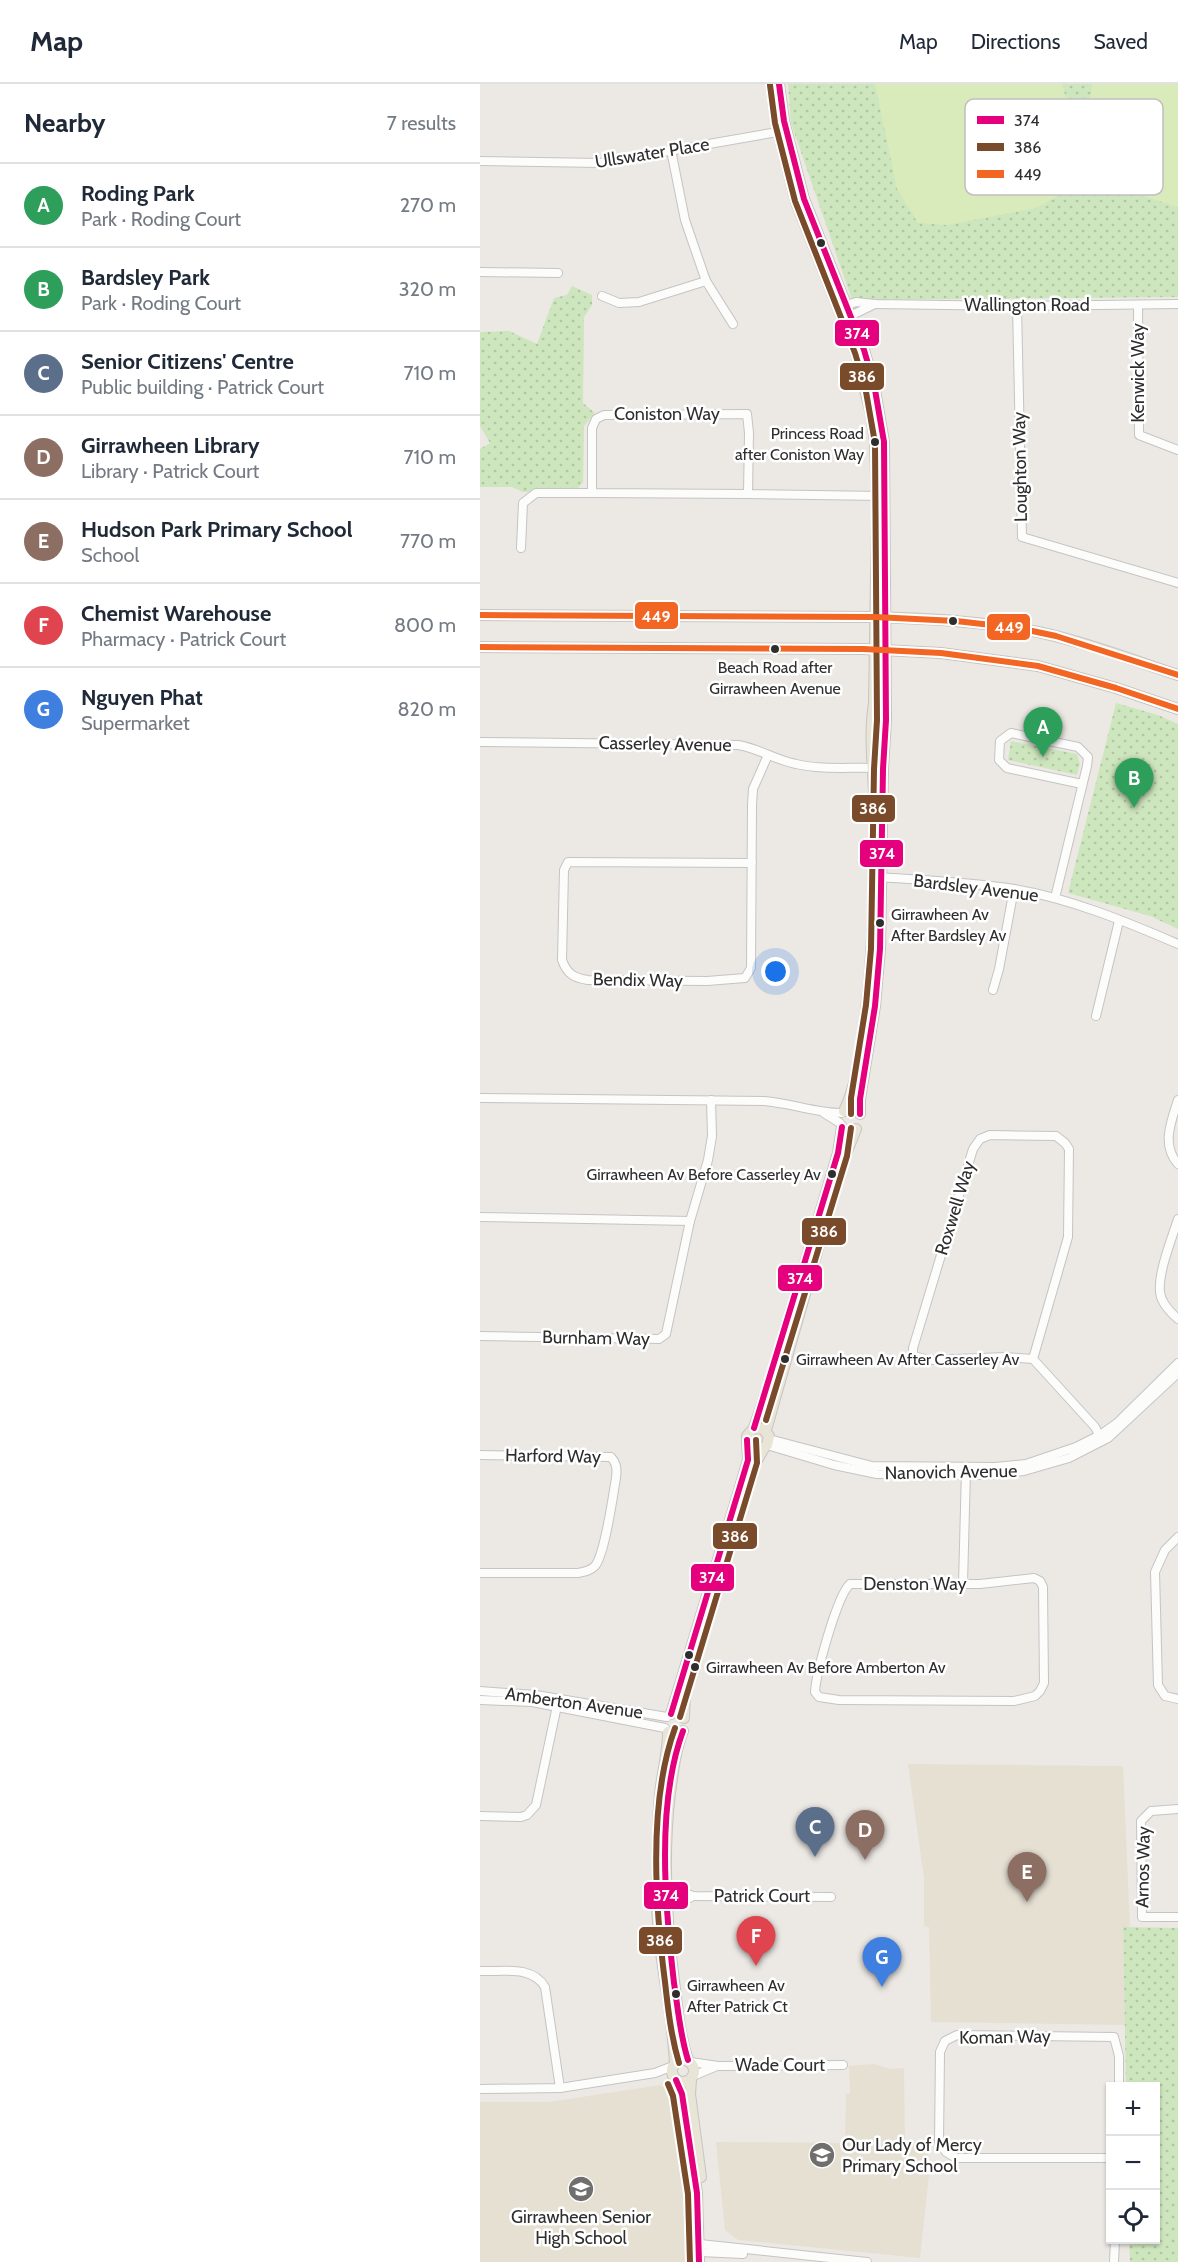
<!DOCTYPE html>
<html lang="en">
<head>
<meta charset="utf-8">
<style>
  body { margin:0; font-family:Cabin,sans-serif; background:#f6f6f7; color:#1f2937 }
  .controls { position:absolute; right:18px; bottom:18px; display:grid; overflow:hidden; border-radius:0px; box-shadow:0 2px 4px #0004 }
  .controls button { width:54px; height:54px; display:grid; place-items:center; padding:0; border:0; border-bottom:2px solid #e0e1e3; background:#fff; color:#1f2937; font:30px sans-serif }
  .you { position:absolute; left:296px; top:888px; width:21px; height:21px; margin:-15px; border:4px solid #fff; border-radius:50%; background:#1a73e8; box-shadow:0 0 0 9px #1a73e833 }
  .badge { display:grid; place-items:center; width:39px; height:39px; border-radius:50%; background:#7c3aed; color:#fff; font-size:20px; font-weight:700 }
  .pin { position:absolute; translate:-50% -50px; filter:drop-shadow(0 2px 3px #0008) }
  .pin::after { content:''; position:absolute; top:32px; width:21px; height:18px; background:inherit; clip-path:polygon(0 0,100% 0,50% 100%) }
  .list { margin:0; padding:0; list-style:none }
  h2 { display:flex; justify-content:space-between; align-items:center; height:78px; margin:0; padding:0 24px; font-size:26px }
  h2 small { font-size:20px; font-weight:400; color:#747a83 }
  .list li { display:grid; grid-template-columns:39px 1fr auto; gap:18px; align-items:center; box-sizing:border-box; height:84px; padding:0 24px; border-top:2px solid #e0e1e3 }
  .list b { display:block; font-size:22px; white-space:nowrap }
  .list p { margin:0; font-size:20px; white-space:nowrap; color:#747a83 }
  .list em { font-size:20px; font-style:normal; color:#747a83 }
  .icon { flex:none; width:33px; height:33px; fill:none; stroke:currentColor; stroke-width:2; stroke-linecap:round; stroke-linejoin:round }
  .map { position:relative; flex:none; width:698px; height:2178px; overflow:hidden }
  header { display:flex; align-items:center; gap:36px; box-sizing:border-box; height:84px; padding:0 30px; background:#fff; border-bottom:2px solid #e0e1e3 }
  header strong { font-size:28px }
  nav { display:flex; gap:33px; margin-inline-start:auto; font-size:21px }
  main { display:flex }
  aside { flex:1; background:#fff }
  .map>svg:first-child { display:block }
  .education { fill:#e6e0d3 }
  .park { fill:url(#park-dots) }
  .pitch { fill:#d9eabb }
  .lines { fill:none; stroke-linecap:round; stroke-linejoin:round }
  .minor-casing { stroke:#c5c4c5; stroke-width:10 }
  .major-casing { stroke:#c6c5c4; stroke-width:12 }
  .minor { stroke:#fcfcfb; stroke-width:8 }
  .major { stroke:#e8e4d6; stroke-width:10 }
  .bus-1-casing { stroke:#fff; stroke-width:10 }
  .bus-2-casing { stroke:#fff; stroke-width:10 }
  .bus-3-casing { stroke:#fff; stroke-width:10 }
  .bus-1 { stroke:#e5007d; stroke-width:6 }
  .bus-2 { stroke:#7a4b2a; stroke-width:6 }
  .bus-3 { stroke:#f26522; stroke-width:6 }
  .bus-dot { fill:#2e2e2e; stroke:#fff; stroke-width:2 }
  .labels { text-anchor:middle; stroke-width:5; stroke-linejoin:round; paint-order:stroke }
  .bus-label { font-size:16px; fill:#2e2e2e; stroke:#fff; text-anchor:start }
  .street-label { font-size:18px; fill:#2e2e2e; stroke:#fff }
  .poi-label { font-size:18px; fill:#2e2e2e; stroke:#fff; text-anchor:start }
  .key { fill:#fff; stroke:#c0c0c0; stroke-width:1.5 }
  .key-label { font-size:16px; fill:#2e2e2e }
  .line-badge { stroke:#fff; stroke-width:2 }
  .badge-label { font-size:16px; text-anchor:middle; font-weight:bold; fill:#fff }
</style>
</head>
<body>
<header>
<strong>Map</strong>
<nav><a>Map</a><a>Directions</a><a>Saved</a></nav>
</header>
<main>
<aside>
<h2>Nearby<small>7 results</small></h2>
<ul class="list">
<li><span class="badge" style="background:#2e9e5b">A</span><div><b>Roding Park</b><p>Park · Roding Court</p></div><em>270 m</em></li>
<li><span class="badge" style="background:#2e9e5b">B</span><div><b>Bardsley Park</b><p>Park · Roding Court</p></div><em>320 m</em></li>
<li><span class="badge" style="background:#5c6f8a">C</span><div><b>Senior Citizens' Centre</b><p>Public building · Patrick Court</p></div><em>710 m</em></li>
<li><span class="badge" style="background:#8d6e63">D</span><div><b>Girrawheen Library</b><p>Library · Patrick Court</p></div><em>710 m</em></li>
<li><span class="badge" style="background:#8d6e63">E</span><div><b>Hudson Park Primary School</b><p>School</p></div><em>770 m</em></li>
<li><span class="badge" style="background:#e0444e">F</span><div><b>Chemist Warehouse</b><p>Pharmacy · Patrick Court</p></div><em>800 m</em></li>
<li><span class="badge" style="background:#3f7fe0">G</span><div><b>Nguyen Phat</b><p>Supermarket</p></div><em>820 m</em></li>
</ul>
</aside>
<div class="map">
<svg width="698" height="2178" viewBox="0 0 698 2178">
  <defs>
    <pattern id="park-dots" width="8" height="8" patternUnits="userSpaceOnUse" patternTransform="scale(1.5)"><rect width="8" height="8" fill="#cee6be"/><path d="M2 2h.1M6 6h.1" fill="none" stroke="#b1c6a4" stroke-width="1.8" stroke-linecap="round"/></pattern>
  </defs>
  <rect width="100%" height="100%" fill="#ece8e4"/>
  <!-- education -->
  <g class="education">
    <polygon points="428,1680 643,1682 650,1843 643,1844 645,1941 451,1938 449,1843 444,1842 444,1794"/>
    <polygon points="394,1980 410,1985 424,1984 425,2058 446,2059 450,2082 440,2174 258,2156 245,2146 236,2058 365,2059 366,2010 370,2009 369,1982"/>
    <polygon points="180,2001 188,2006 201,2089 207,2156 206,2178 0,2178 0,2018 69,2018"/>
  </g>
  <!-- park -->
  <g class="park">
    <polygon points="308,0 698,0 698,213 372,216 311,39"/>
    <polygon points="92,202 112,211 112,221 104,233 103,319 115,329 104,342 103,398 96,407 43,408 32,403 0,403 0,365 10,359 0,342 0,248 29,247 57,260 74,214 87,211"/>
    <polygon points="636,619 678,631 698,640 698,845 670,832 588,809"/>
    <polygon points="531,657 597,670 600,680 597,691 528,676"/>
    <polygon points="643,1843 698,1844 698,2178 650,2178 649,2156 676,2156 676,2002 646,2002"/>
  </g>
  <!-- pitch -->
  <g class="pitch">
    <polygon points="395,0 582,0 609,95 556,124 467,141 438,139 417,105"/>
    <polygon points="612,0 698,0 698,123 660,111 630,88 611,55 610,17"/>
  </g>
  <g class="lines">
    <!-- minor casing -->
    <g class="minor-casing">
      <g id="minor">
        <polyline points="191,66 205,136 226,197 253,240"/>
        <polyline points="0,77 120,79 303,47"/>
        <polyline points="0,188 78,189"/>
        <polyline points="122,212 139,219 159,218 226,197"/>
        <polyline points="658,221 659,351 698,366"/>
        <polyline points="537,222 542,453 698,499"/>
        <polyline points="361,223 376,218 395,220 537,222 698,220"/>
        <polyline points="366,234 395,220"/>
        <polyline points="268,410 112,409 112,344 116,335 124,331 267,330 269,349 268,410 402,412"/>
        <polyline points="41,464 43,419 56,409 112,409"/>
        <path d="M0 658 258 661C278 664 295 676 316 680 342 686 370 683 396 684"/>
        <path d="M272 779 88 778 84 786 82 876C87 890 94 894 108 896L227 897 265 894 271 884 272 721 273 705 288 671"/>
        <path d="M397 793C442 796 489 798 534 805 589 814 647 838 698 860"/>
        <polyline points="575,814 607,682 608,673 598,663 531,649 520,657 519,676 527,684 602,700"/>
        <polyline points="513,906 519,885 534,805"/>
        <polyline points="616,932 639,837"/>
        <path d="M0 1014 284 1017C311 1019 335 1029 362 1029"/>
        <path d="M698 1016C691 1038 681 1061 698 1080"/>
        <polyline points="344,1029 360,1039"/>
        <polyline points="0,1133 210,1137"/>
        <path d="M698 1135C692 1154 678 1188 680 1208 681 1219 690 1228 698 1235"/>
        <polyline points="0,1252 179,1255 186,1250 210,1137 228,1076 232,1052 231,1016"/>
        <polyline points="553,1275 588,1153 589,1065 585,1059 576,1052 510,1051 500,1055 493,1065 433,1264 433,1272 450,1276 526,1273 553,1275 615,1343 622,1357"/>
        <polyline points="289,1355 392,1382 515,1383 546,1380 596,1363 620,1351 637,1339 698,1279"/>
        <polyline points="287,1361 354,1381 397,1390 507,1391 544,1387 589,1374 628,1354 698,1289"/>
        <path d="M0 1371 131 1373C137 1380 137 1385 136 1394 133 1411 125 1470 115 1482 110 1487 104 1488 98 1489H0"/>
        <polyline points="698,1453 685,1466 675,1488 678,1601 685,1612 698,1615"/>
        <path d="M554 1494 560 1497 563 1503 564 1599 560 1607 555 1612 534 1617 359 1616 339 1613 335 1608C336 1589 357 1512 370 1500H500Z"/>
        <polyline points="483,1500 486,1386"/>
        <polyline points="0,1607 56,1611 187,1633"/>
        <polyline points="0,1616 52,1618 185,1644"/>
        <polyline points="698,1725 671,1727 661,1737 662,1833 698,1833"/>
        <polyline points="0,1732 41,1733 47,1731 56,1721 78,1617"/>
        <polyline points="180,1808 205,1809 213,1812 351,1813"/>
        <polyline points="181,1816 206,1816 213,1812"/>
        <path d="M0 1887C23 1888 52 1881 65 1903L80 2004"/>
        <polyline points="211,1978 238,1982 363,1981"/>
        <polyline points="213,1992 237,1982"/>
        <polyline points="0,2005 80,2004 175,1989 193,1982"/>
        <polyline points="630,2074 476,2074 466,2068 459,2058 460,1968 465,1957 477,1951 634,1953 639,1972 639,2002"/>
        <polyline points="220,2160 387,2178"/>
        <polyline points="220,2168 263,2170"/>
        <polyline points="634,2178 635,2156"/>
      </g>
    </g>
    <!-- major casing -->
    <g class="major-casing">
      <g id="major">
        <path d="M291 0 296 38 316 118 376 269 391 330 395 358 397 429 394 619C389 649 393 680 394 710 394 790 395 869 383 948 379 976 376 1002 364 1027"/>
        <polyline points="299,0 304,37 324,115 384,266 394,300 404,358 406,636 403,685 400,865 395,922 380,1015 380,1030"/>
        <path d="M0 531 395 533C449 535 504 537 558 548 605 558 652 576 698 591"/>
        <polyline points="0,563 383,565 461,569 558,582 636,604 698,625"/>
        <polyline points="274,1344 283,1345 289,1352 287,1361 281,1365 271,1363 267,1352 274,1344 289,1300 358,1069 362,1043"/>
        <polyline points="286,1346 363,1077 376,1045"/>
        <polyline points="258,1435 275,1380 284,1364"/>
        <polyline points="191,1630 261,1400 268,1376 267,1357"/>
        <polyline points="204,1634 205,1608 210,1590"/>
        <path d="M203 1647C195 1667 193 1688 190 1709 182 1775 186 1839 195 1905 198 1929 200 1953 208 1976"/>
        <path d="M188 1648C188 1670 182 1689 180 1711 177 1743 177 1775 177 1807 176 1865 192 1921 195 1979"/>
        <circle cx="203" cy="1987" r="11"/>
        <polyline points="196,1996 202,2010 217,2109 219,2178"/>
        <polyline points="211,1996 210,2010 221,2093"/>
      </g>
    </g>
    <!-- minor -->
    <use href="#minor" class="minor"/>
    <!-- major -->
    <use href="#major" class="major"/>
    <!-- bus-1 casing -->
    <g class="bus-1-casing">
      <g id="bus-1">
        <polyline points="299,0 304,37 324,115 384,266 394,300 404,358 406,636 403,685 400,865 395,922 380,1015 380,1030"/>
        <polyline points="274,1344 358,1069 362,1043"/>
        <polyline points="191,1630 268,1376 267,1356"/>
        <path d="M203 1647C176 1720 185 1822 194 1899 198 1925 200 1951 208 1976"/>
        <polyline points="196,1996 202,2010 217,2109 219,2178"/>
      </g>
    </g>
    <!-- bus-2 casing -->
    <g class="bus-2-casing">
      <g id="bus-2">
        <polyline points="290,1 295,39 315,117 375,269 385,302 395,359 397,636 394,685 391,865 386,921 371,1014 371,1030"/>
        <polyline points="286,1336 367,1072 371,1044"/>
        <polyline points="200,1633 277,1379 276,1356"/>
        <path d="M195 1644C168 1718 175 1821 185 1898 188 1925 191 1952 199 1979"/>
        <polyline points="188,2000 193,2012 208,2110 210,2178"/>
      </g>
    </g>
    <!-- bus-3 casing -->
    <g class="bus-3-casing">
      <g id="bus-3">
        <polyline points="0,531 395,533 476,537 538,544 576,552 698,591"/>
        <polyline points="0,563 383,565 461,569 558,582 636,604 698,625"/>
      </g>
    </g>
    <!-- bus-1 -->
    <use href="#bus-1" class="bus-1"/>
    <!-- bus-2 -->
    <use href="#bus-2" class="bus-2"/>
    <!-- bus-3 -->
    <use href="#bus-3" class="bus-3"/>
  </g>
  <!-- icons -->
  <defs>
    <g id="school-disc" transform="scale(1.35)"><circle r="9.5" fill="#706f6e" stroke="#fff"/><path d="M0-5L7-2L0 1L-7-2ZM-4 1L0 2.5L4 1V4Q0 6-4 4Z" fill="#fff"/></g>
  </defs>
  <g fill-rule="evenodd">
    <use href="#school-disc" x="342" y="2071"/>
    <use href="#school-disc" x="101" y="2105"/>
  </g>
  <!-- markers -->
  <g class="bus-dot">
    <circle cx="341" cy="159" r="5"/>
    <circle cx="395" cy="358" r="5"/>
    <circle cx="473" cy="537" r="5"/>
    <circle cx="295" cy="565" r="5"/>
    <circle cx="400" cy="839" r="5"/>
    <circle cx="352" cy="1090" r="5"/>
    <circle cx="305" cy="1275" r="5"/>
    <circle cx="209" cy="1571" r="5"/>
    <circle cx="215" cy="1583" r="5"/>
    <circle cx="196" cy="1910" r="5"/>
  </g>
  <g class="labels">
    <!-- bus labels -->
    <g class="bus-label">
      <text x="384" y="355" text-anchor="end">Princess Road<tspan x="384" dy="21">after Coniston Way</tspan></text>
      <text x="295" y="589" text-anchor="middle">Beach Road after<tspan x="295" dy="21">Girrawheen Avenue</tspan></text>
      <text x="411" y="836">Girrawheen Av<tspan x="411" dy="21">After Bardsley Av</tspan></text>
      <text x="341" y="1096" text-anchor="end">Girrawheen Av Before Casserley Av</text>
      <text x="316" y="1281">Girrawheen Av After Casserley Av</text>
      <text x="226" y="1589">Girrawheen Av Before Amberton Av</text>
      <text x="207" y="1907">Girrawheen Av<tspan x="207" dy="21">After Patrick Ct</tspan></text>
    </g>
    <!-- street labels -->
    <g class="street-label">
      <text transform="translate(172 69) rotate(-9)" y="6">Ullswater Place</text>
      <text x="547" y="227">Wallington Road</text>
      <text transform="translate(658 289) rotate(-90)" y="6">Kenwick Way</text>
      <text x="187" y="336">Coniston Way</text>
      <text transform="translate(540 383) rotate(-91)" y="6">Loughton Way</text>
      <text transform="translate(185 660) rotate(1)" y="6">Casserley Avenue</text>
      <text transform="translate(496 804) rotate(7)" y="6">Bardsley Avenue</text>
      <text transform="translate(158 896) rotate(1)" y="6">Bendix Way</text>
      <text transform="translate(475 1124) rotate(-73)" y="6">Roxwell Way</text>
      <text transform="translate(116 1254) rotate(1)" y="6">Burnham Way</text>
      <text transform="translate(73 1372) rotate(1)" y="6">Harford Way</text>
      <text transform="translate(471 1388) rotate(-1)" y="6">Nanovich Avenue</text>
      <text x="435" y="1506">Denston Way</text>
      <text transform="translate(94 1619) rotate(8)" y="6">Amberton Avenue</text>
      <text transform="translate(663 1783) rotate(-89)" y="6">Arnos Way</text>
      <text x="282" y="1818">Patrick Court</text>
      <text transform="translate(525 1953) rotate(-1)" y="6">Koman Way</text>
      <text x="300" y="1987">Wade Court</text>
    </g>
    <!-- poi labels -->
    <g class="poi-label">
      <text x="362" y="2067">Our Lady of Mercy<tspan x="362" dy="21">Primary School</tspan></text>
      <text x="101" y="2139" text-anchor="middle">Girrawheen Senior<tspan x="101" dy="21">High School</tspan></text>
    </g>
  </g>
  <!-- legend -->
  <rect x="485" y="15" width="198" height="96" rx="9" class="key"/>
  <rect x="497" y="32" width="27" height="8" fill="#e5007d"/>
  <rect x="497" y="59" width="27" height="8" fill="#7a4b2a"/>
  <rect x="497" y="86" width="27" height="8" fill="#f26522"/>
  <g class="key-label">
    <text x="534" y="42">374</text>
    <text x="534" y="69">386</text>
    <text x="534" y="96">449</text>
  </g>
  <g class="line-badge">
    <rect x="354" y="235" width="46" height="28" rx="6" fill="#e5007d"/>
    <rect x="359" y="278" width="46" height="29" rx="6" fill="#7a4b2a"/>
    <rect x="154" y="517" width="45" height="29" rx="6" fill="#f26522"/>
    <rect x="506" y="529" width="45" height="28" rx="6" fill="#f26522"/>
    <rect x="371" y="710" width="45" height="29" rx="6" fill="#7a4b2a"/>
    <rect x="379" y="755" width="45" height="29" rx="6" fill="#e5007d"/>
    <rect x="321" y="1133" width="46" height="29" rx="6" fill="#7a4b2a"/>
    <rect x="297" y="1180" width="46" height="28" rx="6" fill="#e5007d"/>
    <rect x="232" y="1438" width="46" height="28" rx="6" fill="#7a4b2a"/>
    <rect x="210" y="1479" width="45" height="29" rx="6" fill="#e5007d"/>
    <rect x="163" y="1797" width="46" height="29" rx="6" fill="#e5007d"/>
    <rect x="158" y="1842" width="45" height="29" rx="6" fill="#7a4b2a"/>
  </g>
  <g class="badge-label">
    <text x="377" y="255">374</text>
    <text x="382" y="298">386</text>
    <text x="176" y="538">449</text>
    <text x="529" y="549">449</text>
    <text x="393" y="730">386</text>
    <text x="402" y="775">374</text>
    <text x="344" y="1153">386</text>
    <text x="320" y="1200">374</text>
    <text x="255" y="1458">386</text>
    <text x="232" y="1499">374</text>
    <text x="186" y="1817">374</text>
    <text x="180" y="1862">386</text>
  </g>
</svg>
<div class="controls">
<button>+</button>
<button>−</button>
<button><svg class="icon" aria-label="locate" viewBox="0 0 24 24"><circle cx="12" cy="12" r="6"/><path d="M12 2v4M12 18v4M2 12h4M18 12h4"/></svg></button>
</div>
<div class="you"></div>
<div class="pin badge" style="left:563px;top:673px;background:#2e9e5b">A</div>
<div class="pin badge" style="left:654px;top:724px;background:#2e9e5b">B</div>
<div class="pin badge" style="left:335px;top:1773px;background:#5c6f8a">C</div>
<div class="pin badge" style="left:385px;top:1776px;background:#8d6e63">D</div>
<div class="pin badge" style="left:547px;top:1818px;background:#8d6e63">E</div>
<div class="pin badge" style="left:276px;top:1882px;background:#e0444e">F</div>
<div class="pin badge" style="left:402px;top:1903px;background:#3f7fe0">G</div>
</div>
</main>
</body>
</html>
